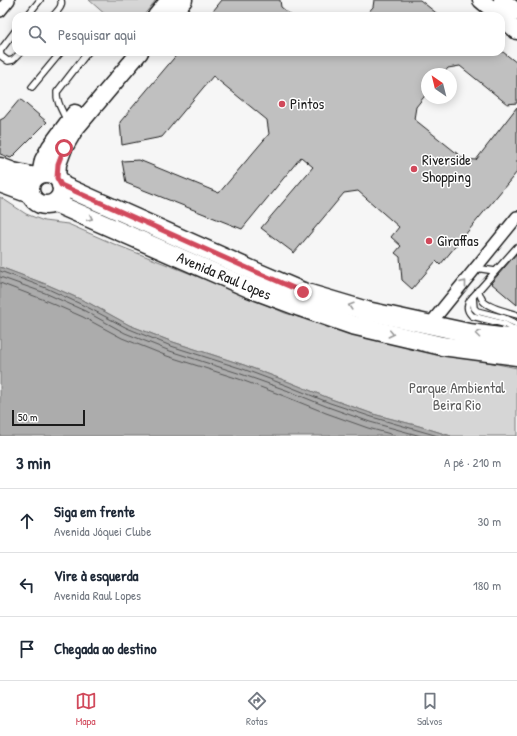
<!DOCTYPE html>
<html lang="pt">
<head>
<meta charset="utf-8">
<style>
  body { margin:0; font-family:"Patrick Hand",sans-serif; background:#f6f6f7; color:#1f2937 }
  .compass { position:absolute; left:421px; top:68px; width:36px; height:36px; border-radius:50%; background:#fff; box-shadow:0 2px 10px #0003; rotate:325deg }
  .scale { position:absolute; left:12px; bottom:10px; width:73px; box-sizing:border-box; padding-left:4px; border:2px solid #1c1c1c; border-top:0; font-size:11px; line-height:14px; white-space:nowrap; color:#1c1c1c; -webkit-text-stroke:3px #fff; paint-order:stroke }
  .stop { position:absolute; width:12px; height:12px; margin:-9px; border:3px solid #d1495b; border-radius:50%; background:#fff }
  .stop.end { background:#d1495b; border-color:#fff; box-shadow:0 1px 4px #0008 }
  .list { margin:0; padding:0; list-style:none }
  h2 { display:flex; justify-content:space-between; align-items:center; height:52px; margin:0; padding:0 16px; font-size:17px }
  h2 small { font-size:13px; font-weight:400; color:#747a83 }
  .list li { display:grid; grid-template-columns:26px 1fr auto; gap:12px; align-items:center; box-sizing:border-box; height:64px; padding:0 16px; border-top:1px solid #e0e1e3 }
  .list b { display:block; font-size:15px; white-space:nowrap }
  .list p { margin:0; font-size:13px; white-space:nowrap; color:#747a83 }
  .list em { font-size:13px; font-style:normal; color:#747a83 }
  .icon { flex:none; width:22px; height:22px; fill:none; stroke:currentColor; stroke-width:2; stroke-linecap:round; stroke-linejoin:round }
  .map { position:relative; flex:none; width:517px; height:436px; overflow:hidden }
  .search { position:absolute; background:#fff; box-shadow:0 2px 10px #0003; left:12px; right:12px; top:12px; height:44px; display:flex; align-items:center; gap:10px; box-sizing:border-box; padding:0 14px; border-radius:12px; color:#747a83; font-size:15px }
  .sheet { height:244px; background:#fff }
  nav { display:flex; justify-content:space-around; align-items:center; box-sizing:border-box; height:56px; border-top:1px solid #e0e1e3; background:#fff; font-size:11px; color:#747a83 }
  nav a { display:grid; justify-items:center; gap:2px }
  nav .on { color:#d1495b }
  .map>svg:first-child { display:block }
  .green { fill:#d6d6d6; stroke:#797979 }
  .water { fill:#acacac; stroke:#727272 }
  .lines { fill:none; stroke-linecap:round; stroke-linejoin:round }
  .shore { stroke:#565656; stroke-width:1 }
  .building { fill:#c0c0c0; stroke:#1c1c1c }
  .service-casing { stroke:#1c1c1c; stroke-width:8 }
  .minor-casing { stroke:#1c1c1c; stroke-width:14 }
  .secondary-casing { stroke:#1c1c1c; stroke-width:19 }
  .primary-casing { stroke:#1c1c1c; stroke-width:21 }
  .service { stroke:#fff; stroke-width:5.5 }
  .minor { stroke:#fff; stroke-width:11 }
  .secondary { stroke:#fff; stroke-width:16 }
  .primary { stroke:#fff; stroke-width:18 }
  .oneway { stroke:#999 }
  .route { stroke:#d1495b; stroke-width:5 }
  .poi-dot { fill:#d1495b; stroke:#fff; stroke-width:1.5 }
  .labels { text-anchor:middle; stroke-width:3; stroke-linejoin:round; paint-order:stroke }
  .poi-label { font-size:15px; fill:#1c1c1c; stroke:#fff; text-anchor:start }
  .street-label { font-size:15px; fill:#1c1c1c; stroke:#fff }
  .park-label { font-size:15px; fill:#5d5d5d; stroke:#fff }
</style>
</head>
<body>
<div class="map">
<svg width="517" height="436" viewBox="0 0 517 436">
  <rect width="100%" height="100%" fill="#f6f6f6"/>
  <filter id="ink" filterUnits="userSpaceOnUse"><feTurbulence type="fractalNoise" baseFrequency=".025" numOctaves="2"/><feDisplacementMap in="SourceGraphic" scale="8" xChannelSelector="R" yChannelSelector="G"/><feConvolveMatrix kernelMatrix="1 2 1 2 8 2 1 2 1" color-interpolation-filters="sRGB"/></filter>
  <g filter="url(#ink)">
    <!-- green -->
    <g class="green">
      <polygon points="89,0 156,0 143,16 107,16"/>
      <polygon points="0,197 26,214 44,221 68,224 114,244 235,291 285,313 330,326 438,352 517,368 517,436 451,436 419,426 373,414 331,399 289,382 244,365 173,342 129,325 89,303 48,285 0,267"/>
    </g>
    <!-- water -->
    <polygon class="water" points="0,267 48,285 89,303 129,325 173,342 244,365 289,382 331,399 373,414 419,426 451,436 0,436"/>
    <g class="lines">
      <!-- shore -->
      <g class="shore">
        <polyline points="0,271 46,288 87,307 127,328 171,346 243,369 288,386 330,403 372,417 438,436"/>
        <polyline points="0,277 45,293 85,311 125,333 170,351 241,374 286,390 328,407 370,422 421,436"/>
        <polyline points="0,283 42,299 83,317 122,338 167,356 239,379 284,396 326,413 368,428 398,436"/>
      </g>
    </g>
    <!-- building -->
    <g class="building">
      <polygon points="222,0 280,0 281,7 292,16 209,16"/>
      <polygon points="374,0 420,0 440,16 365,16 373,7"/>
      <polygon points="179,52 503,52 517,63 517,103 507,104 460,66 448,68 443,74 427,74 427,93 416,107 414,119 464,159 476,160 517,107 517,172 440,265 436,261 412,289 402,280 400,257 395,253 401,246 391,237 399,227 358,191 344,193 294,253 261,228 313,167 301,157 242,229 126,183 122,161 139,160 219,193 269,134 267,120 213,76 162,137 122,145 120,122"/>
      <polygon points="20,99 47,122 11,158 0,154 0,120 4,118"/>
      <polygon points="517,253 517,305 491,283"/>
    </g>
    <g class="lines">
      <!-- service casing -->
      <g class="service-casing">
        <g id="service">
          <polyline points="27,16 40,0"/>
          <path d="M53 16C57 11 63 7 61 0"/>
          <polyline points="16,30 0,51 1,56 8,61 13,60 21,52"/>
          <polyline points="32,87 61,52"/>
          <path d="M67 121C63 112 56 102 57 92L88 52"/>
          <path d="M517 247 470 300C466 306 467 311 472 316L504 324 517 331"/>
          <polyline points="476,268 495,271"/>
          <path d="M478 290C480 294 481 299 484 302 490 308 508 312 517 315"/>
          <polyline points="473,297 474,308 477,311 504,318 517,324"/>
        </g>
      </g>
      <!-- minor casing -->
      <g class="minor-casing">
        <g id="minor">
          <polyline points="0,11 9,0"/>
          <polyline points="430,324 517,217"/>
        </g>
      </g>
      <!-- secondary casing -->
      <g class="secondary-casing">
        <g id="secondary">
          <polyline points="481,0 500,16"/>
          <polyline points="502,0 517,12"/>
          <polyline points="156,16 169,0"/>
          <polyline points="170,16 184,0"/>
          <polyline points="501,17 517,31"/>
          <polyline points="40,175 43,160 50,147 75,113"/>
          <polyline points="57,178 58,164 64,148 75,129 140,52"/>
        </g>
      </g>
      <!-- primary casing -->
      <g class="primary-casing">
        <g id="primary">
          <polyline points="0,167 13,172 35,177"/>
          <circle cx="46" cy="189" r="16"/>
          <polyline points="0,183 30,194"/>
          <polyline points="61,185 254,271 303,292 367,311 469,333 517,339"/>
          <polyline points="55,203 249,288 300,307 352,325 442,346 517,356"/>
        </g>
      </g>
      <!-- service -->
      <use href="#service" class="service"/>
      <!-- minor -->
      <use href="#minor" class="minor"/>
      <!-- secondary -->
      <use href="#secondary" class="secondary"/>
      <!-- primary -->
      <use href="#primary" class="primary"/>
    </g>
    <!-- one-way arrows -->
    <defs><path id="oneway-chevron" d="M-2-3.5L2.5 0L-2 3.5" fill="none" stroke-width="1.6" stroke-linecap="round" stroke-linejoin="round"/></defs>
    <g class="oneway">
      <use href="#oneway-chevron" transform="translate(90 218) rotate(24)"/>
      <use href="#oneway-chevron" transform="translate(464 283) rotate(-51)"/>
      <use href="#oneway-chevron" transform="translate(351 306) rotate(-163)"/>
      <use href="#oneway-chevron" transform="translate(391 334) rotate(13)"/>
      <use href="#oneway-chevron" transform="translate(478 334) rotate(-173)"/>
    </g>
  </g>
  <g class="lines" filter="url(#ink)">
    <!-- route -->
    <polyline class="route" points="64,148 58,164 57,178 61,185 254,271 303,292"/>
  </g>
  <!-- markers -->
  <g class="poi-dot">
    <circle cx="282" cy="104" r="4"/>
    <circle cx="414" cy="169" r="4"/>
    <circle cx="429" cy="241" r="4"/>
  </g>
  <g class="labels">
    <!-- poi labels -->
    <g class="poi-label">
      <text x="290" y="109">Pintos</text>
      <text x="422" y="165">Riverside<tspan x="422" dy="17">Shopping</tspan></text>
      <text x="437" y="246">Giraffas</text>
    </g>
    <!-- street labels -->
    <g class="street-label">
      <text transform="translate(224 276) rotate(23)" y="5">Avenida Raul Lopes</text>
    </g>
    <!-- park labels -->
    <g class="park-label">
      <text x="457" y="393">Parque Ambiental<tspan x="457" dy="17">Beira Rio</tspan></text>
    </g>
  </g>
</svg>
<svg class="compass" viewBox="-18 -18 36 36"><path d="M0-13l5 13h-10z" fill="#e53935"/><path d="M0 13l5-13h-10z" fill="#747a83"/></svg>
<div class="scale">50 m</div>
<div class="stop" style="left:64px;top:148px"></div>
<div class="stop end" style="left:303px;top:292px"></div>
<div class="search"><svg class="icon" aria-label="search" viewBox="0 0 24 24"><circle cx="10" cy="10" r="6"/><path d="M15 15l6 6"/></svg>Pesquisar aqui</div>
</div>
<section class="sheet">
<h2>3 min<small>A pé · 210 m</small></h2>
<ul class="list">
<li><svg class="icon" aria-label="ahead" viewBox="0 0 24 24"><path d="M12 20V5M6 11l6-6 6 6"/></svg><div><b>Siga em frente</b><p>Avenida Jóquei Clube</p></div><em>30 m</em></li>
<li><svg class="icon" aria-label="left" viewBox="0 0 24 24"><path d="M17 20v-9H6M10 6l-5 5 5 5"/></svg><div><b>Vire à esquerda</b><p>Avenida Raul Lopes</p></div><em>180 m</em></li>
<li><svg class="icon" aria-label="arrive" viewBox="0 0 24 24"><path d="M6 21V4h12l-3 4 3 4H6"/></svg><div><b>Chegada ao destino</b></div></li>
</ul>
</section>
<nav>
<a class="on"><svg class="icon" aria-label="map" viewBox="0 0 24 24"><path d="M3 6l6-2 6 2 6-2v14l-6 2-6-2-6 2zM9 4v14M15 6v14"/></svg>Mapa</a>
<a><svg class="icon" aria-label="directions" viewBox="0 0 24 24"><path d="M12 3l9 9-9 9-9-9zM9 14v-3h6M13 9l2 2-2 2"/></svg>Rotas</a>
<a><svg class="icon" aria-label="saved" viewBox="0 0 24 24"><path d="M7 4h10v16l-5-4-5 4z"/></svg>Salvos</a>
</nav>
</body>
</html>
